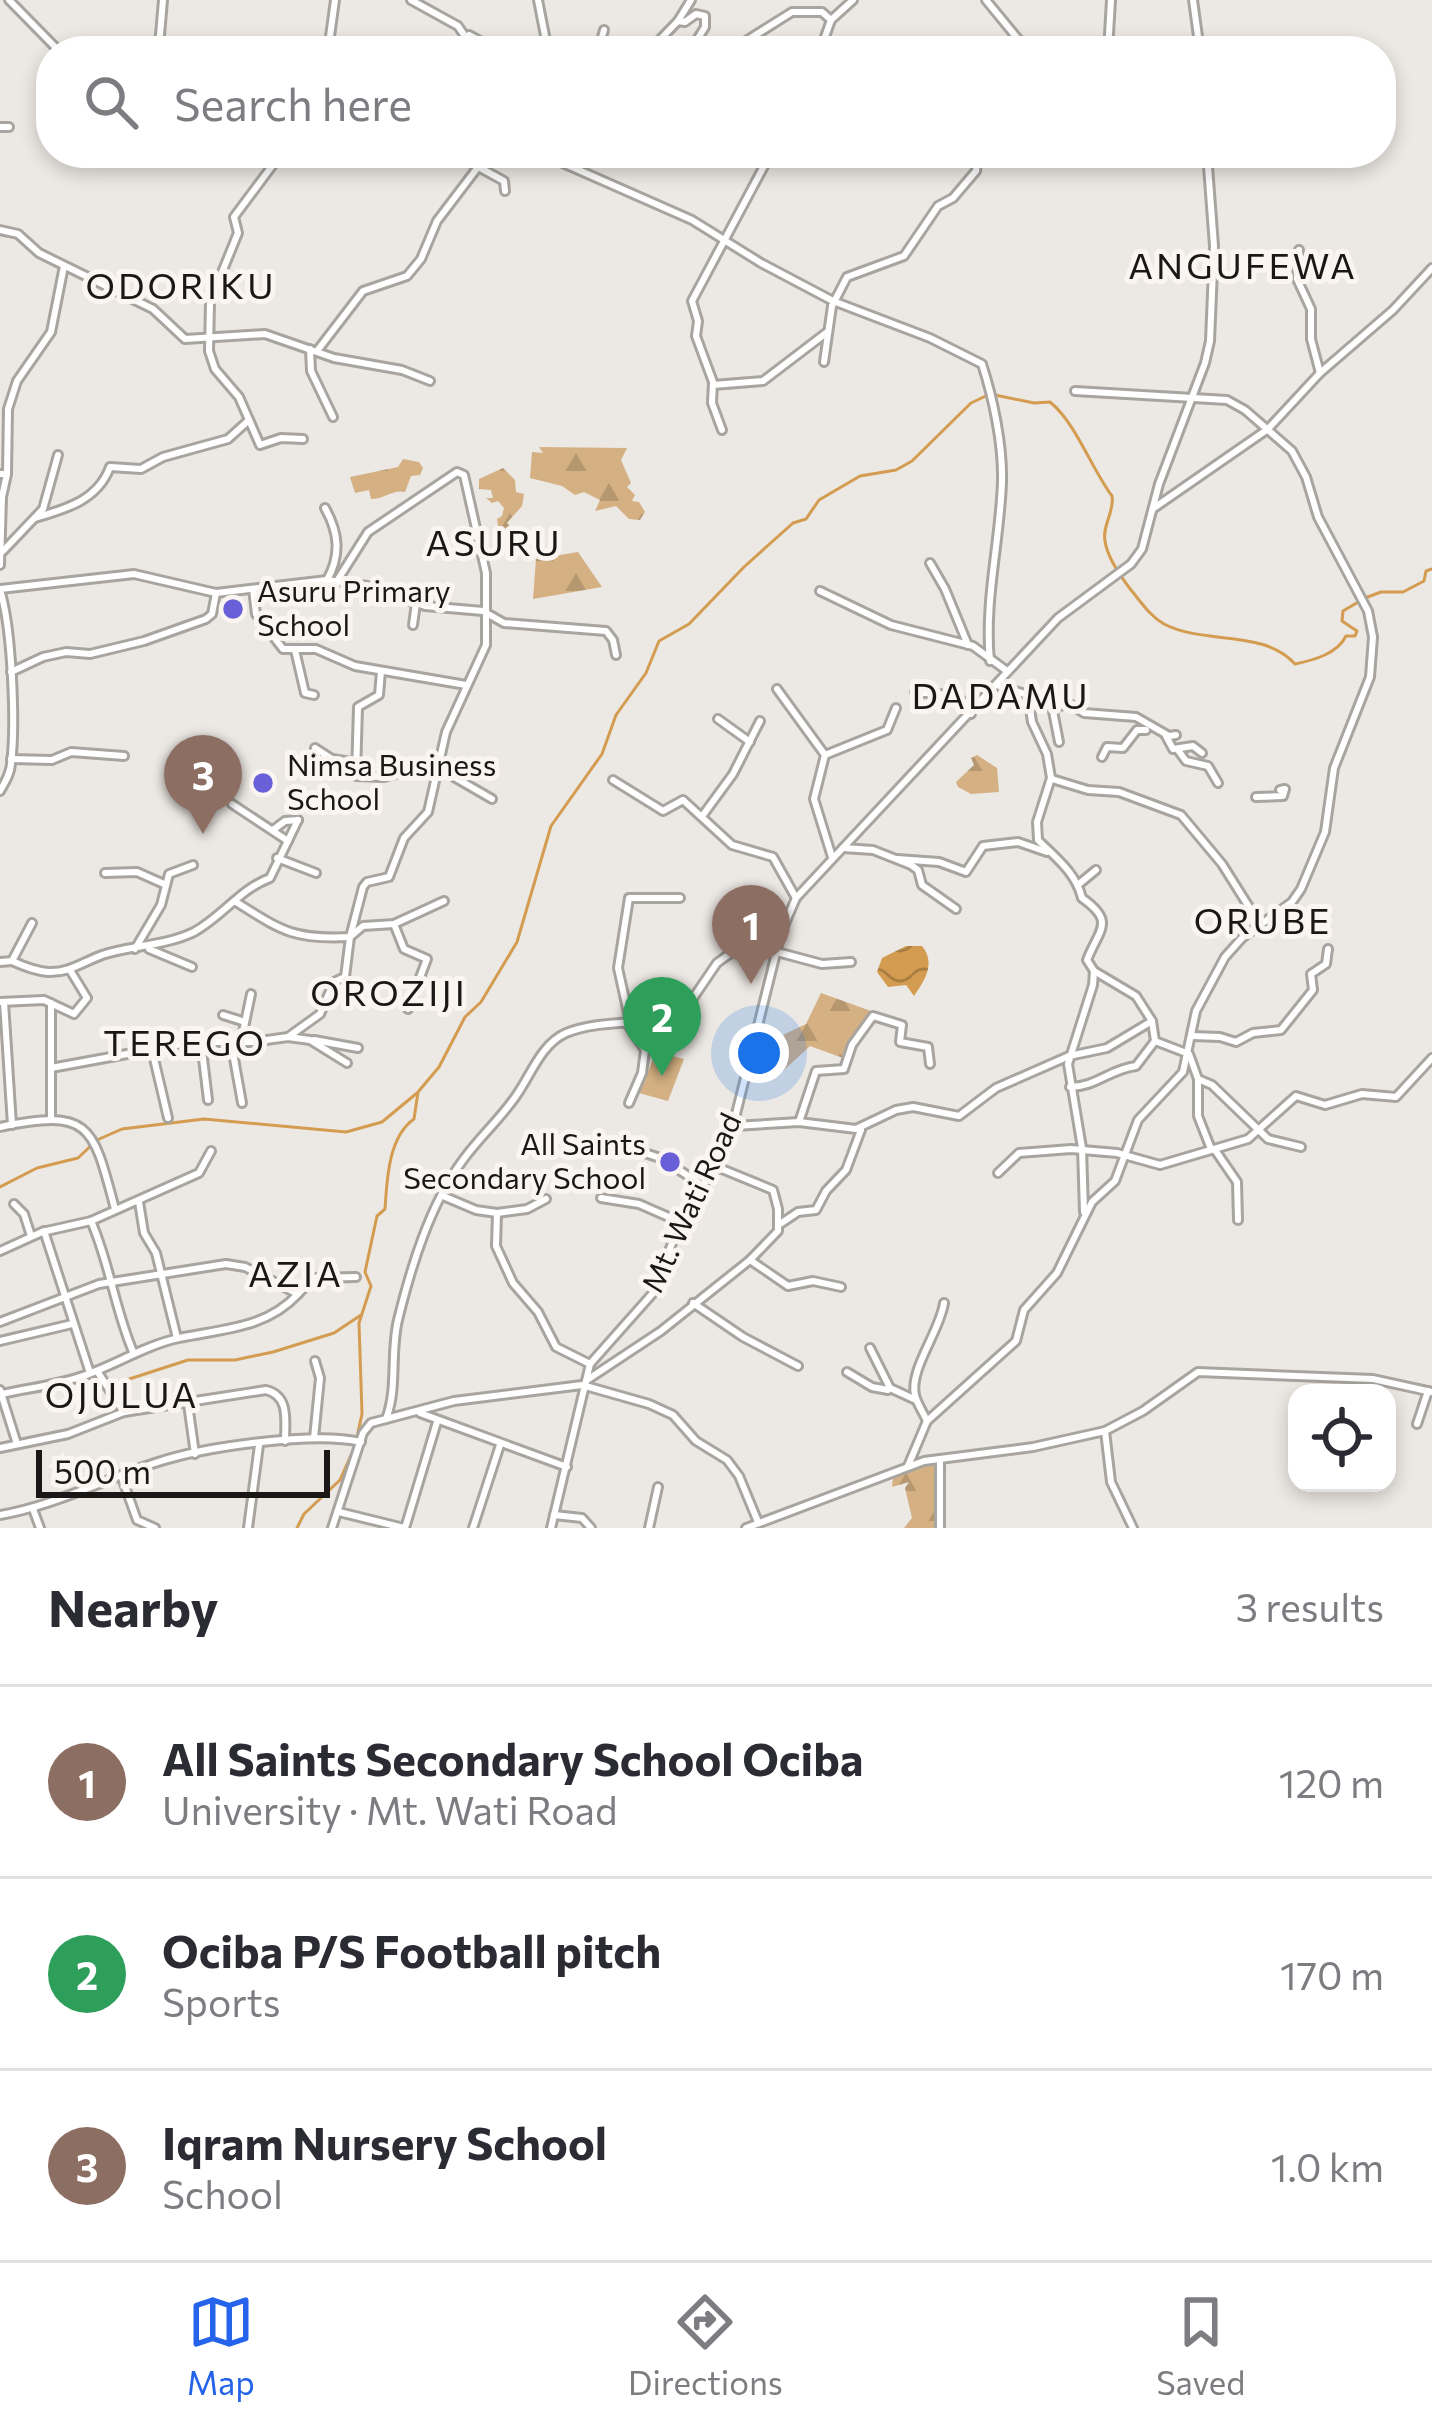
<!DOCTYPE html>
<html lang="en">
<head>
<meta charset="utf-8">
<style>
  body { margin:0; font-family:Commissioner,sans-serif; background:#f2f2f3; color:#2b2b33 }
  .controls { position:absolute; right:36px; bottom:36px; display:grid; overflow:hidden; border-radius:24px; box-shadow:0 6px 18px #0003 }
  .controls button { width:108px; height:108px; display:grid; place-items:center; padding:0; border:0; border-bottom:3px solid #e1e1e2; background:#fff; color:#2b2b33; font:60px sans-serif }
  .scale { position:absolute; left:36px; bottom:30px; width:294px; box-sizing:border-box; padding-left:12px; border:6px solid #1a1816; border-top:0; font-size:33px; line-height:42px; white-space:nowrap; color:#1a1816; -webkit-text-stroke:9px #faf5f0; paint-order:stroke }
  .you { position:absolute; left:759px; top:1053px; width:42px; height:42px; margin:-30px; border:9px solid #fff; border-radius:50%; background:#1a73e8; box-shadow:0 0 0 18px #1a73e833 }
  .badge { display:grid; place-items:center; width:78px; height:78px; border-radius:50%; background:#2563eb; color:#fff; font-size:39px; font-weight:700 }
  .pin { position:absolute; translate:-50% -99px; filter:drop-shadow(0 3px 6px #0008) }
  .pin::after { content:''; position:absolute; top:63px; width:42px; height:36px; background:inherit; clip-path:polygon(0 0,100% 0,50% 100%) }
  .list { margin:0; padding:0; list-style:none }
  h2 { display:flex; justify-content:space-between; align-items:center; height:156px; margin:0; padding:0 48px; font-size:51px }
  h2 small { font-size:39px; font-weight:400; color:#7c7c81 }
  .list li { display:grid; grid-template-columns:78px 1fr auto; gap:36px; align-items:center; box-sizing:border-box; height:192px; padding:0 48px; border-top:3px solid #e1e1e2 }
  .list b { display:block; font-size:45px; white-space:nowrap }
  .list p { margin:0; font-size:39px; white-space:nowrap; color:#7c7c81 }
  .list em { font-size:39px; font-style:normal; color:#7c7c81 }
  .icon { flex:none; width:66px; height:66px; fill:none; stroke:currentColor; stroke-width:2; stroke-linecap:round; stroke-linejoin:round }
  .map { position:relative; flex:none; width:1432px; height:1528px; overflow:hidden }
  .search { position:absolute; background:#fff; box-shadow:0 6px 18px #0003; left:36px; right:36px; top:36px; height:132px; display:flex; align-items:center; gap:30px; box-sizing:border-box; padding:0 42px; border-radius:48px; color:#7c7c81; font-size:45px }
  .sheet { height:732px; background:#fff }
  nav { display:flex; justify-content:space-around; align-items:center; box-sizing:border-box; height:168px; border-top:3px solid #e1e1e2; background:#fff; font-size:33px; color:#7c7c81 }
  nav a { display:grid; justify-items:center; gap:6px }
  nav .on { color:#2563eb }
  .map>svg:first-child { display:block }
  .forest { fill:url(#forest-firs) }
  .pitch { fill:#d4b083 }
  .water { fill:url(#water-waves) }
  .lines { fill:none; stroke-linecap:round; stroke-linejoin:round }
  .stream { stroke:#d39c51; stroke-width:3 }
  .minor-casing { stroke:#a8a49f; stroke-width:12 }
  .minor { stroke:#fff; stroke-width:6 }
  .poi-dot { fill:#695fd9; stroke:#faf5f0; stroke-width:4.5 }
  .labels { text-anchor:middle; stroke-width:10; stroke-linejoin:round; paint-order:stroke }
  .poi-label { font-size:30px; fill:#1a1816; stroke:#faf5f0; text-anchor:start }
  .street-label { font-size:30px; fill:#1a1816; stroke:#faf5f0 }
  .quarter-label { font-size:36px; letter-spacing:3px; fill:#1a1816; stroke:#faf5f0 }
</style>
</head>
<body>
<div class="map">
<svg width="1432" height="1528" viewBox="0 0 1432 1528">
  <defs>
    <pattern id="forest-firs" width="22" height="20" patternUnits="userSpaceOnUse" patternTransform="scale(3)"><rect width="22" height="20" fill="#d4b083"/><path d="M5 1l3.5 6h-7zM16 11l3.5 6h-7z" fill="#b59770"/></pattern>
    <pattern id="water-waves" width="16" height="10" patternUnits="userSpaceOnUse" patternTransform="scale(3)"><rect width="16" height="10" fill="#d39c51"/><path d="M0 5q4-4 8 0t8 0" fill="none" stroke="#aa7e42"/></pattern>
  </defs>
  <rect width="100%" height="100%" fill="#ece8e3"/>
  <!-- forest -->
  <g class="forest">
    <polygon points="539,447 627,448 621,460 631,483 627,487 635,495 632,501 639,502 645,512 640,520 629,519 616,506 595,511 600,500 584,492 575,495 562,486 530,478 532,452 543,453"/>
    <path d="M403 459 419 462 423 468 420 475 411 476 405 492C393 489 384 499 371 499L369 490 355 493 350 477 398 467Z"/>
    <polygon points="503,468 515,480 516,492 524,494 522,506 507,523 512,529 509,534 499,531 497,519 502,516 504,508 498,501 492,503 486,498 493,498 491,490 479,489 479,479"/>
    <polygon points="578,552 602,587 533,599 536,559"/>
    <polygon points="977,755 997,768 999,792 971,794 958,787 956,782 974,765 971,758"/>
    <polygon points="821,993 871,1011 843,1058 810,1046 783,1071 765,1062 766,1043 806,1024"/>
    <polygon points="925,1466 935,1466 936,1528 904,1528 912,1518 905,1488 909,1482 892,1487 893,1478"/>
  </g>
  <!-- pitch -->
  <polygon class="pitch" points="656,1052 684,1059 668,1101 639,1093"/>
  <!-- water -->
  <path class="water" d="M906 946H922C936 963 925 980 914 996L906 985 888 987 877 972 882 958Z"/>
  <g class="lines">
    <!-- stream -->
    <g class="stream">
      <polyline points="0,1187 37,1168 78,1158 97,1140 122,1129 204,1119 346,1132 382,1122 417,1093"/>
      <polyline points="120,1382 188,1360 235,1360 273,1352 334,1333 361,1315"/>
      <path d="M297 1528 304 1514 340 1480 355 1446 362 1414 359 1323 371 1286 365 1272 377 1216 385 1209C387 1181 388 1137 414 1119L418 1092 439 1067 465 1017 481 1002 517 942 551 826 602 754 616 715 646 673 659 641 689 624 744 567 793 523 806 519 819 500 860 476 896 470 912 461 971 403 990 394 1034 403 1050 402C1076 423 1091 468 1112 496 1115 511 1102 525 1105 541 1107 557 1121 577 1131 590 1141 602 1150 616 1164 624 1204 645 1264 629 1295 664 1314 660 1337 654 1346 636H1355L1357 631 1342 621 1343 611 1365 598 1381 592H1403L1424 581 1426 571 1432 569"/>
    </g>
    <!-- minor casing -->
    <g class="minor-casing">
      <g id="minor">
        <polyline points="9,0 59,51"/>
        <polyline points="411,0 458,26 475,51"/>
        <polyline points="538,0 548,51"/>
        <polyline points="986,0 1018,39 1034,51"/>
        <polyline points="1193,0 1200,51"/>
        <polyline points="678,21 685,22 696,14 705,16 705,27 690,51"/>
        <polyline points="469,35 498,51"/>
        <polyline points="127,51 155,45"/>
        <polyline points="154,51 160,35 163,0"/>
        <polyline points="328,51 335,0"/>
        <polyline points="598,51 604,30"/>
        <polyline points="649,51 678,21 691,0"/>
        <polyline points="730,51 792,12 822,12 831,20"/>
        <polyline points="820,51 831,20 853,0"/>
        <polyline points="1108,51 1111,0"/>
        <polyline points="0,127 9,127"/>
        <polyline points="168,153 170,158"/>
        <polyline points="294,153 275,162 234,217 238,233 210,302 209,351 215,369 239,397 260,445 281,438 303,439"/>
        <polyline points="453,153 504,181 505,191"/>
        <path d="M540 153 692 220 761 263 833 301 930 338 982 364C993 398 1003 444 1002 482 1000 541 984 602 990 661"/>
        <polyline points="0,230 18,234 39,253 153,309 185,339 265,334 334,358 402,370 430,381"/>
        <polyline points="1299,250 1297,279 1311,309 1311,339 1320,373"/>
        <polyline points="310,349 311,371 333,417"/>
        <polyline points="317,351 363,291 407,276 421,259 437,221 478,167 482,153"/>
        <polyline points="824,362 832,306 847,277 904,256 938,206 953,198 976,171 978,155 988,153"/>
        <polyline points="713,385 763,381 826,333"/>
        <polyline points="722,430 712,403 713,382 696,336 698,321 692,301 771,153"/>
        <polyline points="0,474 7,474 8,409 17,381 51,332 64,266"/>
        <path d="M325 508C339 533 341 555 327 580"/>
        <polyline points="1154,508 1268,429 1320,373 1393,310 1432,268"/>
        <path d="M35 518C66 509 98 500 110 467L141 469 163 457 228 439 249 420"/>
        <polyline points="3,551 43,509 58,455"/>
        <polyline points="930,563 945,589 968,645"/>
        <polyline points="0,565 2,497 7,474"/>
        <polyline points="0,589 134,574 216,593 327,580 367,586 425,606 483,611 504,623 606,631 613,640 616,655"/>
        <polyline points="253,589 256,614 283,649 316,649 355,666 466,685"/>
        <path d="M0 590C12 627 16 724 11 764 10 775 5 782 0 791"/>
        <polyline points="820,591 891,625 973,646 1007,671"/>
        <polyline points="413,625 416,603"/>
        <polyline points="295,650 305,693 314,695"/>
        <polyline points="381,671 379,695 358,707 356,776 384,777 439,762 454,777 492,799"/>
        <polyline points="11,672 43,657 66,652 90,654 144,641 206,619 212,614 216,593"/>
        <path d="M996 685 1028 695 1032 722 1047 754 1051 778 1037 822 1038 840C1056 858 1076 873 1082 898 1116 922 1099 929 1087 960L1094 971 1093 985 1068 1064 1082 1148 1084 1212"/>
        <polyline points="777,689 825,755 814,799 832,857"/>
        <path d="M915 692C936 695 963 690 971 714"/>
        <polyline points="1028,695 1039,700 1060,698 1084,713 1136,717 1169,736 1176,735"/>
        <polyline points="718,719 750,742"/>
        <polyline points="1166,736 1173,749 1193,746 1202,753"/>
        <polyline points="1059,742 1053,711 1058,706 1069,704"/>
        <polyline points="315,748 332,759 357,763"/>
        <polyline points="1178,750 1186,761 1208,766 1218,783"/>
        <polyline points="825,755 887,730 896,708"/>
        <polyline points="1102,757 1107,747 1123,748 1137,730 1146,730"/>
        <polyline points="11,759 52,760 71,752 124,756"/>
        <polyline points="1052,779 1088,790 1119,792 1181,815 1222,864 1261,926"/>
        <polyline points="613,780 663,811 683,800 732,845 773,857 796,898"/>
        <polyline points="1256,797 1283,796 1285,789 1280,790"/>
        <polyline points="232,804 288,841"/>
        <polyline points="703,815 733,774 760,721"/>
        <polyline points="273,830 285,821 298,820"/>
        <polyline points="843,848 873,850 911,865 918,870 922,885 956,909"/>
        <polyline points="277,858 316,873"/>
        <polyline points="897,859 939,862 966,872 983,846 1018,842 1047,852"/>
        <polyline points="105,873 137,872 164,884"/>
        <polyline points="1079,884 1096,870"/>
        <path d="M236 902C282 931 294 940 350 937L363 887 367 882 389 877 404 838 428 812 446 732 486 645V573L464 475 457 472 368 532 337 581"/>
        <polyline points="394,924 444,901"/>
        <polyline points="135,949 161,905 169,874 193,865"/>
        <polyline points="149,949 192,967"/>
        <polyline points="777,952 822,964 851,962"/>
        <path d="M12 961C23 966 36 971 48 972 69 973 83 962 102 955 132 945 165 946 194 932 223 916 240 889 270 878L298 820"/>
        <polyline points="0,962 12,961 32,923"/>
        <polyline points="1094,971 1136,996 1152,1021 1155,1041 1189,1054 1198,1079 1212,1085 1268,1139 1301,1147"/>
        <polyline points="0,1002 44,1000 74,1014 87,998 70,970"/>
        <polyline points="4,1002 12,1125"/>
        <polyline points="51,1003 51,1118"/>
        <polyline points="223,1015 242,1021"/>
        <polyline points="626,1022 645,1050 642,1073 629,1103"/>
        <polyline points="630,1022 618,968 629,898 680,898"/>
        <polyline points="1192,1036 1220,1037 1236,1042 1253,1033 1281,1030 1313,990 1311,974 1326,964 1328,949"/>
        <polyline points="288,1037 320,1014 334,982 345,977 350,937 363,926 394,924 404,949 427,959 408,1009"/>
        <polyline points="314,1040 358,1048"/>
        <polyline points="201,1042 208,1100"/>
        <polyline points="231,1042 242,1103"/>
        <polyline points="241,1042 251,994"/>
        <polyline points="152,1050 168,1118"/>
        <polyline points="51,1068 192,1042 252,1042 288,1037 310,1040 347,1063"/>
        <polyline points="1198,1079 1198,1116 1211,1149"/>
        <path d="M1070 1087C1096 1087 1110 1069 1136 1066L1155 1041"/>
        <polyline points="799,1122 816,1071 844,1069 852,1045 873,1016 902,1025 900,1042 928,1047 930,1064"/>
        <polyline points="734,1126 799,1122 856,1129 896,1110 913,1107 959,1116 996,1088 1069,1056 1107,1048 1152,1021"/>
        <path d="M0 1127C91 1108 93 1126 115 1209"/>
        <polyline points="1215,1150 1237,1182 1238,1220"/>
        <polyline points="642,1152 663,1159 703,1186"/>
        <polyline points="998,1173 1019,1153 1071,1149 1117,1153 1160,1165 1248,1139 1296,1096 1325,1105 1362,1094 1396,1097 1432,1058"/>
        <polyline points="443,1196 476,1210 497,1213 496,1246 513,1283 538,1312 556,1347 590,1364"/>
        <polyline points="601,1198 639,1204 680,1222"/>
        <polyline points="139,1202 144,1233 156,1253 177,1338"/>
        <polyline points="14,1204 24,1214 31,1236"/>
        <polyline points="497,1213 527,1209 546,1199"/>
        <path d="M91 1221C110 1264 115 1311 134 1354"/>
        <polyline points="780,1224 798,1212 816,1210 826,1191 846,1170 861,1130"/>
        <polyline points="44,1231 90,1373"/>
        <polyline points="0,1251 42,1232 91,1221 199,1173 211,1151"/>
        <polyline points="750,1260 788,1286 813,1281 841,1287"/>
        <polyline points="693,1303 743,1337 798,1366"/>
        <polyline points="0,1322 99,1284 226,1264 245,1267 298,1294 313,1278 356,1277"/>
        <polyline points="0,1341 72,1324"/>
        <polyline points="870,1348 890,1388 916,1400"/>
        <polyline points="97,1371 124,1412"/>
        <polyline points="847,1372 872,1387 888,1390"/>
        <polyline points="587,1380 661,1331 750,1260 778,1231 778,1209 773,1190 717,1167"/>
        <polyline points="0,1390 17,1444"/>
        <path d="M2 1394C29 1388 57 1385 83 1376 115 1365 146 1345 179 1338 221 1329 266 1329 298 1294"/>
        <polyline points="188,1404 195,1454"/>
        <polyline points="420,1413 567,1467"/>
        <path d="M386 1419C398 1388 390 1353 398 1320 411 1267 430 1204 463 1160 479 1138 500 1119 516 1096 531 1075 541 1044 566 1033 603 1018 646 1027 683 1013L717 963 735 950 781 933"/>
        <path d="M927 1421C923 1412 917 1404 915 1395 909 1370 940 1331 944 1303"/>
        <polyline points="1417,1424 1428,1391"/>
        <polyline points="1105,1431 1111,1482 1133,1528"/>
        <polyline points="314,1438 320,1378 315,1361"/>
        <path d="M0 1448 68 1434 124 1412 266 1390C290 1396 285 1421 285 1441"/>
        <polyline points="940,1459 940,1528"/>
        <polyline points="908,1466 927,1421 1016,1341 1024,1310 1057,1273 1092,1202 1115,1181 1138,1120 1183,1072 1196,1011 1225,957 1242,938 1292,902 1301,889 1325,832 1334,768 1370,677 1373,637 1368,611 1318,517 1306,477 1292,451 1245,410 1227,400 1075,391"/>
        <polyline points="121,1475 137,1520 155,1528"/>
        <polyline points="33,1509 40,1528"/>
        <polyline points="339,1512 404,1528"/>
        <path d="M0 1515C57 1505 104 1479 158 1462 204 1447 314 1431 361 1442"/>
        <polyline points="554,1515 582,1518 591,1528"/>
        <polyline points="248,1528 259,1445"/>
        <polyline points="332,1528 363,1433 371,1423 454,1401 582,1385 649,1404 673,1415 696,1441 727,1460 739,1476 758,1522"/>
        <polyline points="405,1528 437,1422"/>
        <polyline points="473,1528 500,1445"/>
        <polyline points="551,1528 590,1364 653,1293 684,1212 716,1167 730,1138 781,933 796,898 1058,618 1131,564 1142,549 1159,484 1205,363 1210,341 1214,246 1207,153"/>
        <polyline points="649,1528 658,1487"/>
        <polyline points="746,1528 924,1461 1033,1447 1105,1431 1143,1411 1198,1372 1373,1379 1432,1392"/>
      </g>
    </g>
    <!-- minor -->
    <use href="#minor" class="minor"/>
  </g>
  <!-- markers -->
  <g class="poi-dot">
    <circle cx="233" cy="609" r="12"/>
    <circle cx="263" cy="783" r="12"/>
    <circle cx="670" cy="1162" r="12"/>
  </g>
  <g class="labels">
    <!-- poi labels -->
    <g class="poi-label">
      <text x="257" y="602">Asuru Primary<tspan x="257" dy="34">School</tspan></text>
      <text x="287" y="776">Nimsa Business<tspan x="287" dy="34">School</tspan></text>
      <text x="646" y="1155" text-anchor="end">All Saints<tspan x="646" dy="34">Secondary School</tspan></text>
    </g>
    <!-- street labels -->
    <g class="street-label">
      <text transform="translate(692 1203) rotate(-65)" y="10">Mt. Wati Road</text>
    </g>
    <!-- quarter labels -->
    <g class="quarter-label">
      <text x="1243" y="279">ANGUFEWA</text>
      <text x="181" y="299">ODORIKU</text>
      <text x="494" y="556">ASURU</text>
      <text x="1001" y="709">DADAMU</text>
      <text x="1263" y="934">ORUBE</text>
      <text x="389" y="1006">OROZIJI</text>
      <text x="185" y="1056">TEREGO</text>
      <text x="296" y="1287">AZIA</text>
      <text x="122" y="1408">OJULUA</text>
    </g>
  </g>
</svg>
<div class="controls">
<button><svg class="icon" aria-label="locate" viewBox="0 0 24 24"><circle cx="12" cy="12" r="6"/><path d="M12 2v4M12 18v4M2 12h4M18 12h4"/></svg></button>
</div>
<div class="scale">500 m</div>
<div class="you"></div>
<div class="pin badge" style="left:751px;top:984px;background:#8d6e63">1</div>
<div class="pin badge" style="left:662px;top:1076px;background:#2e9e5b">2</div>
<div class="pin badge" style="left:203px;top:834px;background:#8d6e63">3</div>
<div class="search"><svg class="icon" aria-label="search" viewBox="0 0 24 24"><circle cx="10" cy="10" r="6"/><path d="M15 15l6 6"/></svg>Search here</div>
</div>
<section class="sheet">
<h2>Nearby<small>3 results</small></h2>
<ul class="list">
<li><span class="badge" style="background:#8d6e63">1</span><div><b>All Saints Secondary School Ociba</b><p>University · Mt. Wati Road</p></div><em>120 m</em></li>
<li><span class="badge" style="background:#2e9e5b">2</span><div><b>Ociba P/S Football pitch</b><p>Sports</p></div><em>170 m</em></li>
<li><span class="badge" style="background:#8d6e63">3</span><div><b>Iqram Nursery School</b><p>School</p></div><em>1.0 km</em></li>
</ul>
</section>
<nav>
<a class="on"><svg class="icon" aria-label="map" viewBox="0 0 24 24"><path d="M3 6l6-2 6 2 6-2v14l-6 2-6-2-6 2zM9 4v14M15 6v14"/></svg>Map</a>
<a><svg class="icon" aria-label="directions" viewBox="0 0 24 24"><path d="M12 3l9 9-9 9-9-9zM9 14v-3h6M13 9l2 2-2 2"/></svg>Directions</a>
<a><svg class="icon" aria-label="saved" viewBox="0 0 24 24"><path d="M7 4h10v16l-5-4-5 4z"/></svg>Saved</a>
</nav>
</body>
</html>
